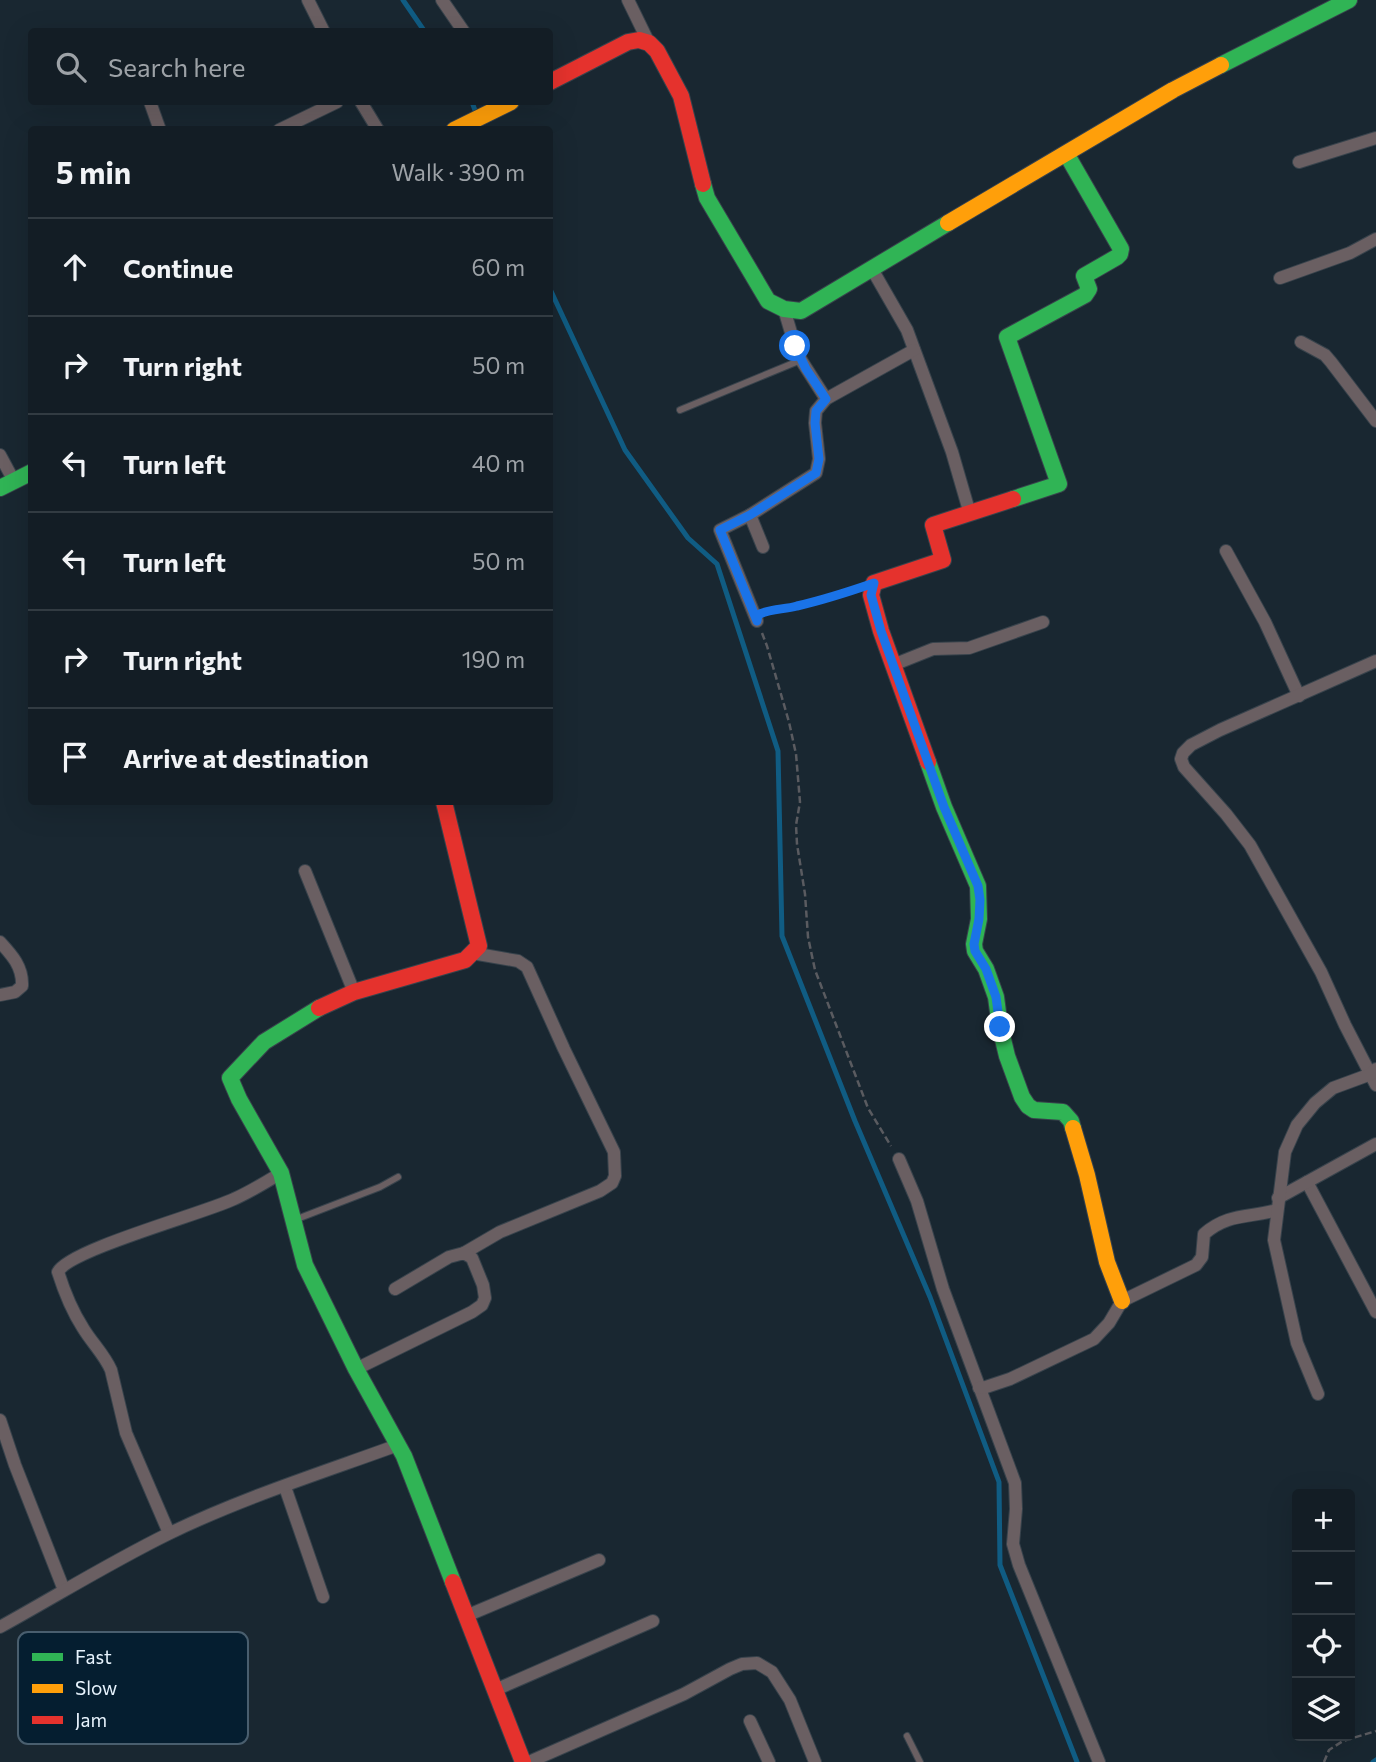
<!DOCTYPE html>
<html lang="en">
<head>
<meta charset="utf-8">
<style>
  body { margin:0; font-family:Commissioner,sans-serif; background:#1c262d; color:#f1f3f6 }
  .controls { position:absolute; right:21px; bottom:21px; display:grid; overflow:hidden; border-radius:7px; box-shadow:0 7px 28px #0002 }
  .controls button { width:63px; height:63px; display:grid; place-items:center; padding:0; border:0; border-bottom:2px solid #323b42; background:#131d25; color:#f1f3f6; font:35px sans-serif }
  .stop { position:absolute; width:21px; height:21px; margin:-16px; border:5px solid #1a73e8; border-radius:50%; background:#fff }
  .stop.end { background:#1a73e8; border-color:#fff; box-shadow:0 2px 7px #0008 }
  .list { margin:0; padding:0; list-style:none }
  h2 { display:flex; justify-content:space-between; align-items:center; height:91px; margin:0; padding:0 28px; font-size:30px }
  h2 small { font-size:23px; font-weight:400; color:#9da2a7 }
  .list li { display:grid; grid-template-columns:46px 1fr auto; gap:21px; align-items:center; box-sizing:border-box; height:98px; padding:0 28px; border-top:2px solid #323b42 }
  .list b { display:block; font-size:26px; white-space:nowrap }
  .list em { font-size:23px; font-style:normal; color:#9da2a7 }
  .icon { flex:none; width:38px; height:38px; fill:none; stroke:currentColor; stroke-width:2; stroke-linecap:round; stroke-linejoin:round }
  .map { position:relative; flex:none; width:1376px; height:1762px; overflow:hidden }
  .search { position:absolute; background:#131d25; box-shadow:0 7px 28px #0002; left:28px; top:28px; width:525px; height:77px; display:flex; align-items:center; gap:18px; box-sizing:border-box; padding:0 24px; border-radius:7px; color:#9da2a7; font-size:26px }
  .panel { position:absolute; background:#131d25; box-shadow:0 7px 28px #0002; left:28px; top:126px; width:525px; height:679px; border-radius:7px }
  .map>svg:first-child { display:block }
  .lines { fill:none; stroke-linecap:round; stroke-linejoin:round }
  .stream { stroke:#105c83; stroke-width:5 }
  .lane-casing { stroke:#38434c; stroke-width:8 }
  .street-casing { stroke:#38434c; stroke-width:14 }
  .fast-casing { stroke:#38434c; stroke-width:18 }
  .slow-casing { stroke:#38434c; stroke-width:18 }
  .jam-casing { stroke:#38434c; stroke-width:18 }
  .path { stroke:#5a5b60; stroke-width:2.5; stroke-dasharray:7 3.5; stroke-linecap:butt }
  .lane { stroke:#6a5f62; stroke-width:6 }
  .street { stroke:#6a5f62; stroke-width:12 }
  .fast { stroke:#30b455; stroke-width:16 }
  .slow { stroke:#ff9f0a; stroke-width:16 }
  .jam { stroke:#e5322d; stroke-width:16 }
  .route { stroke:#1a73e8; stroke-width:9 }
  .key { fill:#051e30; stroke:#495e6e; stroke-width:2 }
  .key-label { font-size:19px; fill:#e7f3fd }
</style>
</head>
<body>
<div class="map">
<svg width="1376" height="1762" viewBox="0 0 1376 1762">
  <rect width="100%" height="100%" fill="#192731"/>
  <g class="lines">
    <!-- stream -->
    <g class="stream">
      <polyline points="403,0 425,32"/>
      <polyline points="472,102 482,130"/>
      <polyline points="550,289 625,450 688,538 717,564 778,751 782,936 855,1121 930,1297 999,1482 1000,1565 1077,1762"/>
      <polyline points="1373,1762 1376,1760"/>
    </g>
    <!-- lane casing -->
    <g class="lane-casing">
      <g id="lane">
        <polyline points="680,410 801,360"/>
        <polyline points="297,1219 380,1187 398,1177"/>
        <polyline points="907,1736 920,1762"/>
      </g>
    </g>
    <!-- street casing -->
    <g class="street-casing">
      <g id="street">
        <polyline points="308,0 324,32"/>
        <polyline points="442,0 464,32"/>
        <polyline points="628,0 649,43"/>
        <polyline points="150,102 160,130"/>
        <polyline points="361,102 378,130"/>
        <polyline points="279,130 337,102"/>
        <polyline points="1299,162 1376,138"/>
        <polyline points="872,269 907,330 952,452 970,514"/>
        <polyline points="1280,278 1350,253 1376,239"/>
        <polyline points="784,309 795,346 801,360 826,399"/>
        <polyline points="1301,342 1325,355 1331,362 1376,421"/>
        <polyline points="0,455 14,481"/>
        <polyline points="750,515 720,530 757,621"/>
        <polyline points="763,547 750,515 816,473 819,459 815,423 816,411 826,399 914,350"/>
        <polyline points="1226,551 1265,622 1299,696"/>
        <polyline points="1376,661 1220,730 1191,745 1183,753 1181,759 1184,767 1226,814 1250,845 1321,972 1345,1025 1376,1085"/>
        <polyline points="893,665 933,649 969,648 1043,622"/>
        <polyline points="305,871 354,992"/>
        <path d="M0 942C12 955 23 967 22 986L15 992 0 995"/>
        <polyline points="899,1159 917,1201 943,1289 1015,1483 1016,1509 1013,1544 1019,1565 1099,1762"/>
        <polyline points="1307,1182 1376,1312"/>
        <polyline points="1278,1198 1376,1144"/>
        <polyline points="464,1253 500,1232 600,1191 612,1183 615,1176 614,1152 564,1049 527,967 518,961 472,953"/>
        <polyline points="356,1369 472,1312 482,1305 485,1298 483,1285 472,1258 464,1253 449,1257 395,1289"/>
        <path d="M979 1388 986 1387 1010 1379 1094 1339 1109 1323 1122 1301 1196 1265 1202 1257 1204 1234C1228 1213 1249 1218 1277 1210"/>
        <polyline points="1318,1394 1297,1343 1274,1240 1285,1152 1297,1125 1315,1103 1333,1088 1371,1074 1376,1069"/>
        <polyline points="0,1420 15,1465 64,1590"/>
        <polyline points="285,1487 323,1597"/>
        <path d="M169 1533 126 1433 111 1370C104 1354 92 1343 83 1328 72 1311 64 1291 58 1272 68 1250 205 1213 234 1199 250 1192 266 1182 281 1173"/>
        <polyline points="466,1616 599,1560"/>
        <path d="M0 1627C56 1596 111 1562 168 1534 242 1498 321 1473 398 1445"/>
        <polyline points="495,1690 653,1621"/>
        <polyline points="750,1721 769,1762"/>
        <polyline points="529,1762 684,1694 730,1669 742,1664 757,1663 772,1672 790,1700 815,1762"/>
      </g>
    </g>
    <!-- fast casing -->
    <g class="fast-casing">
      <g id="fast">
        <polyline points="1221,65 1349,0"/>
        <polyline points="703,184 707,198 768,301 784,309 801,311 948,223"/>
        <polyline points="0,488 32,472"/>
        <polyline points="1013,499 1059,484 1007,337 1085,295 1089,289 1084,276 1117,257 1120,254 1121,249 1067,155"/>
        <polyline points="928,762 944,807 978,886 979,919 974,944 975,951 986,969 996,997 1000,1027 1007,1056 1022,1097 1028,1106 1034,1110 1063,1112 1071,1121 1073,1128"/>
        <polyline points="319,1008 264,1042 230,1078 239,1099 281,1173 305,1265 356,1369 404,1456 453,1582"/>
      </g>
    </g>
    <!-- slow casing -->
    <g class="slow-casing">
      <g id="slow">
        <polyline points="454,130 511,102"/>
        <polyline points="948,223 1173,90 1221,65"/>
        <polyline points="1073,1128 1087,1175 1107,1262 1122,1301"/>
      </g>
    </g>
    <!-- jam casing -->
    <g class="jam-casing">
      <g id="jam">
        <polyline points="550,82 628,42 639,40 649,43 657,51 681,96 703,184"/>
        <polyline points="928,762 881,631 871,595 874,583 943,560 933,525 1013,499"/>
        <polyline points="319,1008 354,992 465,960 479,946 444,802"/>
        <polyline points="453,1582 523,1762"/>
      </g>
    </g>
    <!-- path -->
    <g class="path">
      <polyline points="769,610 790,608 831,598 854,590"/>
      <polyline points="762,633 767,646 789,722 796,754 800,802 796,825 797,844 805,894 808,937 815,970 868,1108 891,1146"/>
      <polyline points="1324,1762 1329,1750 1343,1741 1376,1731"/>
    </g>
    <!-- lane -->
    <use href="#lane" class="lane"/>
    <!-- street -->
    <use href="#street" class="street"/>
    <!-- fast -->
    <use href="#fast" class="fast"/>
    <!-- slow -->
    <use href="#slow" class="slow"/>
    <!-- jam -->
    <use href="#jam" class="jam"/>
  </g>
  <g class="lines">
    <!-- route -->
    <path class="route" d="M795 346 806 369 826 399 816 411 815 423 819 459 816 473 750 515 720 530 757 621 758 615C770 608 784 610 797 606 823 600 848 592 874 583L871 595 881 631 944 807 978 886 980 900 979 919 974 944 975 951 986 969 996 997 1000 1027"/>
  </g>
  <!-- legend -->
  <rect x="18" y="1632" width="230" height="112" rx="10" class="key"/>
  <rect x="32" y="1653" width="31" height="8" fill="#30b455"/>
  <rect x="32" y="1684" width="31" height="9" fill="#ff9f0a"/>
  <rect x="32" y="1716" width="31" height="8" fill="#e5322d"/>
  <g class="key-label">
    <text x="75" y="1664">Fast</text>
    <text x="75" y="1695">Slow</text>
    <text x="75" y="1727">Jam</text>
  </g>
</svg>
<div class="controls">
<button>+</button>
<button>−</button>
<button><svg class="icon" aria-label="locate" viewBox="0 0 24 24"><circle cx="12" cy="12" r="6"/><path d="M12 2v4M12 18v4M2 12h4M18 12h4"/></svg></button>
<button><svg class="icon" aria-label="layers" viewBox="0 0 24 24"><path d="M12 4l9 5-9 5-9-5zM3 14l9 5 9-5"/></svg></button>
</div>
<div class="stop" style="left:795px;top:346px"></div>
<div class="stop end" style="left:1000px;top:1027px"></div>
<div class="search"><svg class="icon" aria-label="search" viewBox="0 0 24 24"><circle cx="10" cy="10" r="6"/><path d="M15 15l6 6"/></svg>Search here</div>
<section class="panel">
<h2>5 min<small>Walk · 390 m</small></h2>
<ul class="list">
<li><svg class="icon" aria-label="ahead" viewBox="0 0 24 24"><path d="M12 20V5M6 11l6-6 6 6"/></svg><div><b>Continue</b></div><em>60 m</em></li>
<li><svg class="icon" aria-label="right" viewBox="0 0 24 24"><path d="M7 20v-9h11M14 6l5 5-5 5"/></svg><div><b>Turn right</b></div><em>50 m</em></li>
<li><svg class="icon" aria-label="left" viewBox="0 0 24 24"><path d="M17 20v-9H6M10 6l-5 5 5 5"/></svg><div><b>Turn left</b></div><em>40 m</em></li>
<li><svg class="icon" aria-label="left" viewBox="0 0 24 24"><path d="M17 20v-9H6M10 6l-5 5 5 5"/></svg><div><b>Turn left</b></div><em>50 m</em></li>
<li><svg class="icon" aria-label="right" viewBox="0 0 24 24"><path d="M7 20v-9h11M14 6l5 5-5 5"/></svg><div><b>Turn right</b></div><em>190 m</em></li>
<li><svg class="icon" aria-label="arrive" viewBox="0 0 24 24"><path d="M6 21V4h12l-3 4 3 4H6"/></svg><div><b>Arrive at destination</b></div></li>
</ul>
</section>
</div>
</body>
</html>
